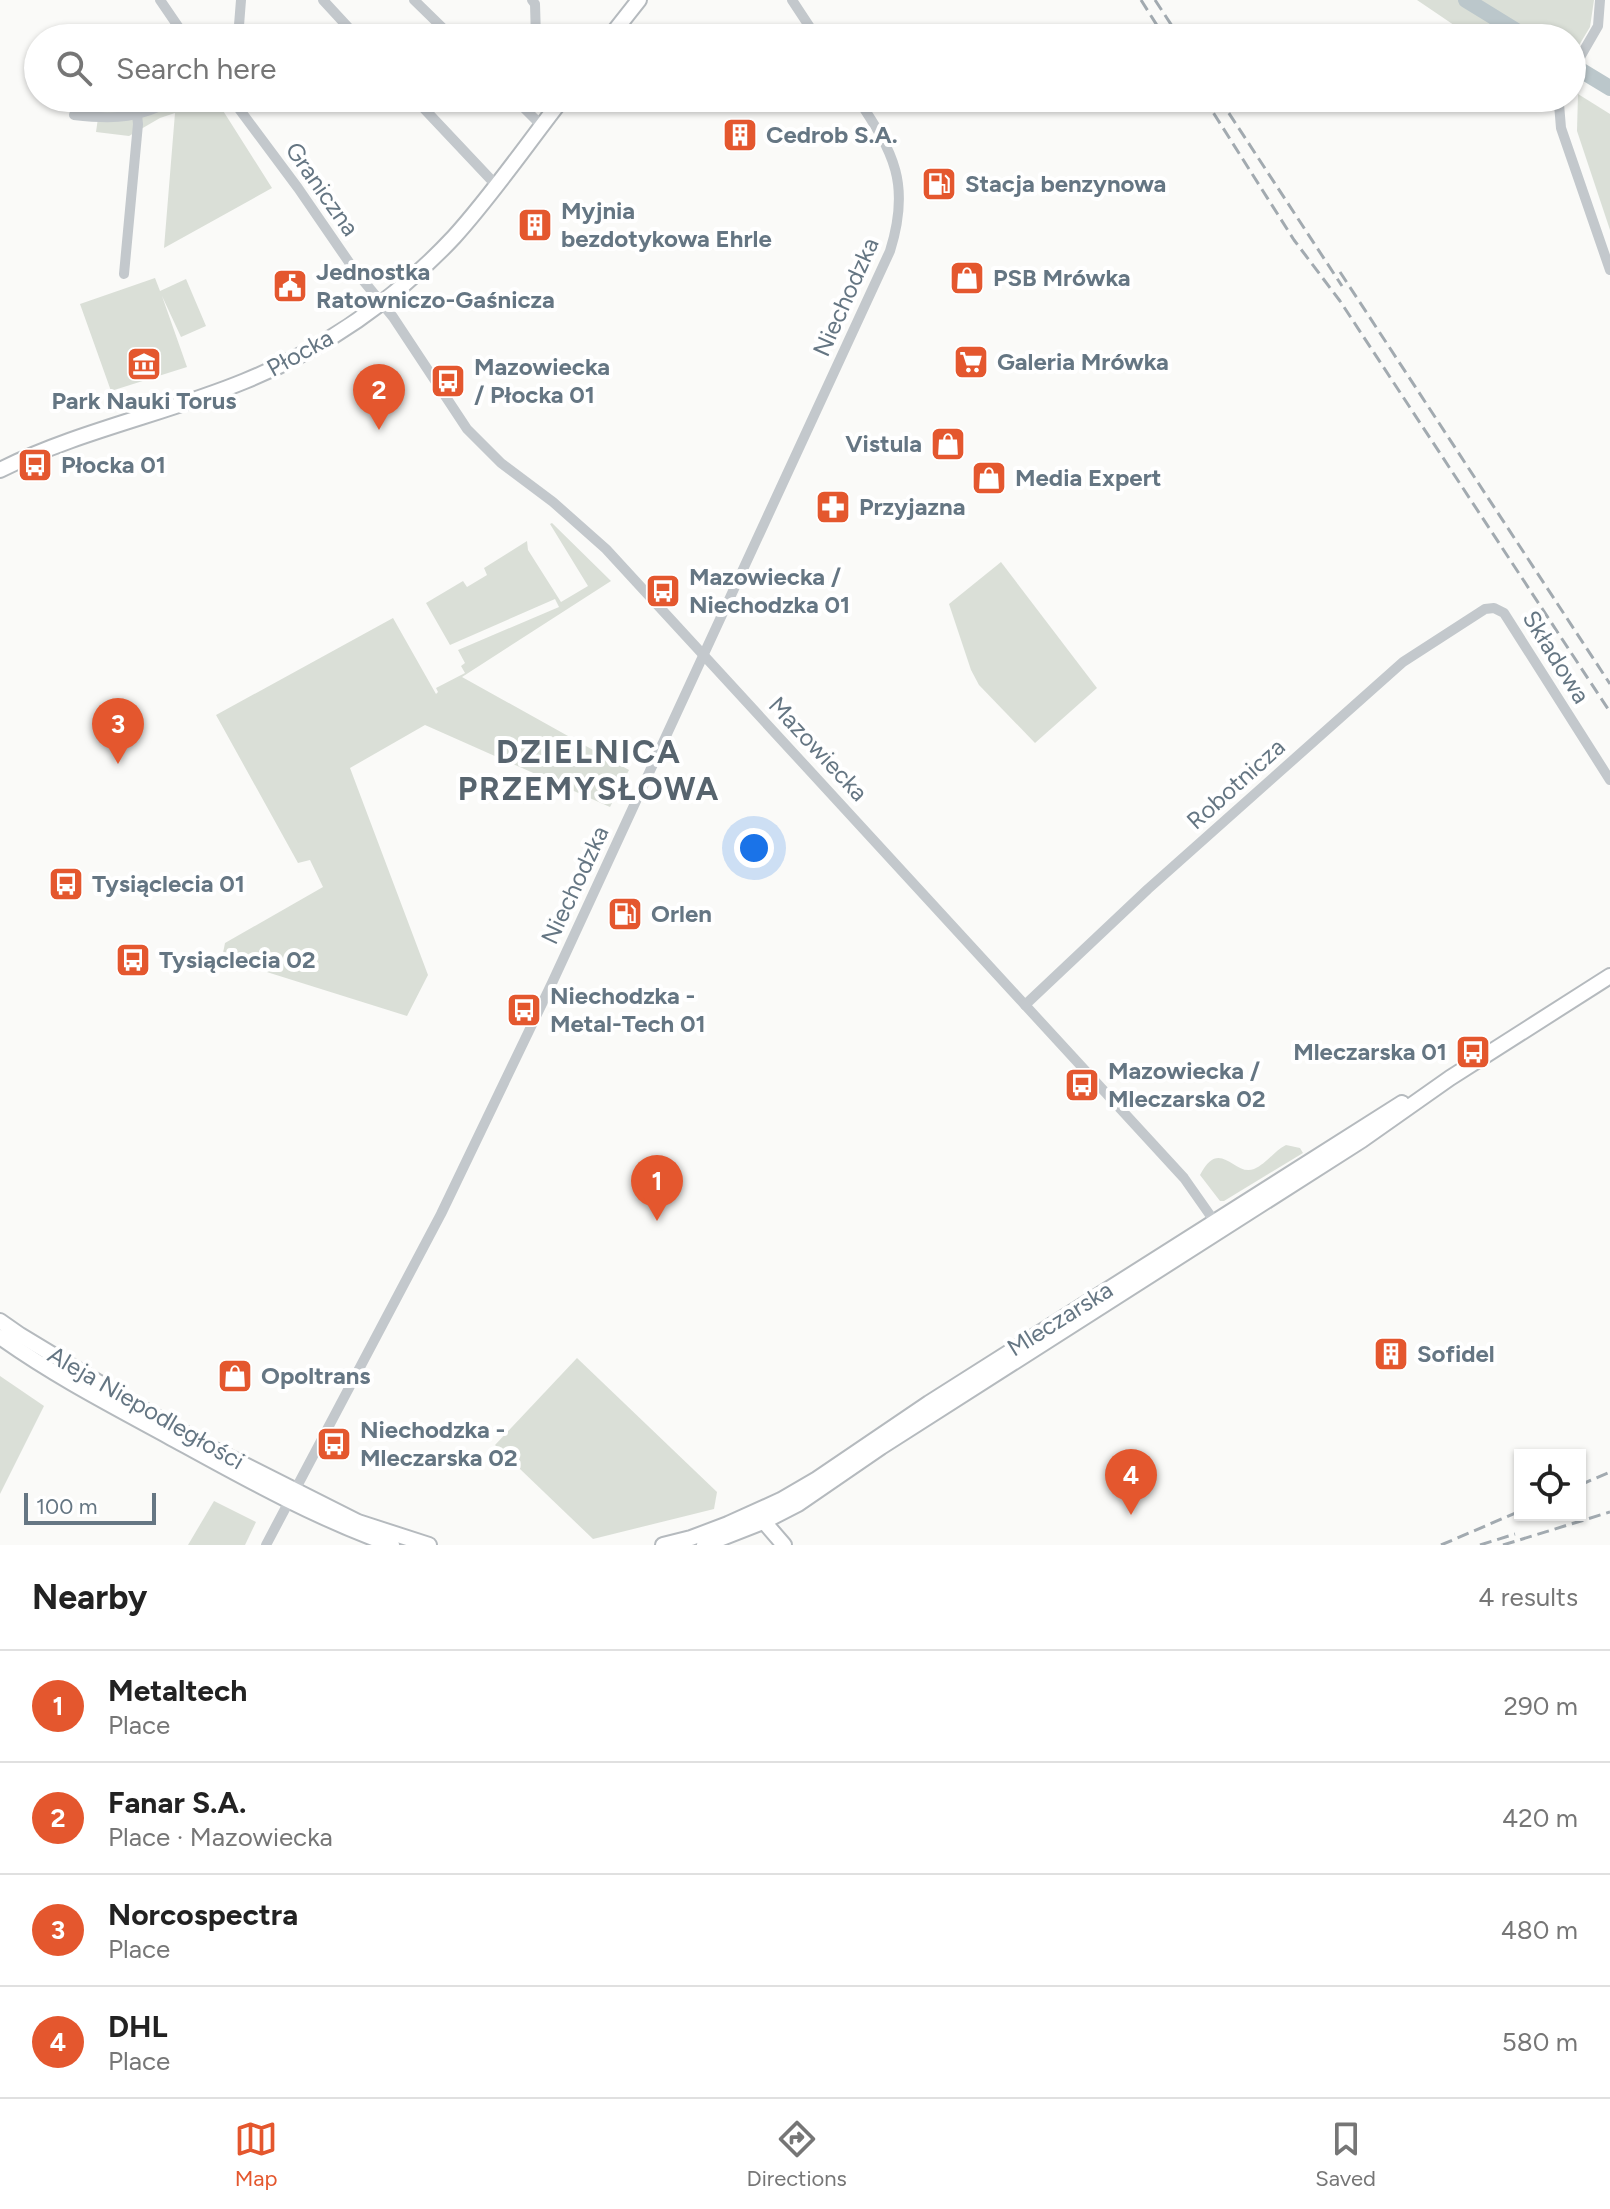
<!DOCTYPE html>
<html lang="en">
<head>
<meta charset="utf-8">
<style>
  body { margin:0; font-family:Figtree,sans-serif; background:#f2f2f2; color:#222 }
  .controls { position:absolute; right:24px; bottom:24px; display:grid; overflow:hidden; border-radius:0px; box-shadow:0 2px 6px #0004 }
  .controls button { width:72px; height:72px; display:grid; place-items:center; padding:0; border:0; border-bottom:2px solid #e0e0e0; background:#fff; color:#222; font:40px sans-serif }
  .scale { position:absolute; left:24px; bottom:20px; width:132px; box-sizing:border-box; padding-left:8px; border:4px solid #657683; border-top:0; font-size:22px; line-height:28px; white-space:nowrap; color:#657683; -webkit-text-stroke:6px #fff; paint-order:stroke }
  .you { position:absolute; left:754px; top:848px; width:28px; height:28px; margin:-20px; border:6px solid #fff; border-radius:50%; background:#1a73e8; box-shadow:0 0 0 12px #1a73e833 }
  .badge { display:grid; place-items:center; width:52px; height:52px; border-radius:50%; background:#e4572e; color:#fff; font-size:26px; font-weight:700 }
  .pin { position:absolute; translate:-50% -66px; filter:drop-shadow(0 2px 4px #0008) }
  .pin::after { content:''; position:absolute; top:42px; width:28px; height:24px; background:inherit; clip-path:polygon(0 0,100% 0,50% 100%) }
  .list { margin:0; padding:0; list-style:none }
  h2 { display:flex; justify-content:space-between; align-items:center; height:104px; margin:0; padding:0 32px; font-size:34px }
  h2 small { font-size:26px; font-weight:400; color:#767676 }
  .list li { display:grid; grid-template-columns:52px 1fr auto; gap:24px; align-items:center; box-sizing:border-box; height:112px; padding:0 32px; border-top:2px solid #e0e0e0 }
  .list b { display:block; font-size:30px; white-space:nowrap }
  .list p { margin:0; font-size:26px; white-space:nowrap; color:#767676 }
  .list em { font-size:26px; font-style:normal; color:#767676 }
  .icon { flex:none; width:44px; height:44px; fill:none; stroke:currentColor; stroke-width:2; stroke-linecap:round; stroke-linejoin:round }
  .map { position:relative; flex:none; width:1610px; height:1545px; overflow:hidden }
  .search { position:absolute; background:#fff; box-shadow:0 2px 6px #0004; left:24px; right:24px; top:24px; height:88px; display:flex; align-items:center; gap:20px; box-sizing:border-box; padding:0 28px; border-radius:44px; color:#767676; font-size:30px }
  .sheet { height:552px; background:#fff }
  nav { display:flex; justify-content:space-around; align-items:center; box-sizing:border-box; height:112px; border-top:2px solid #e0e0e0; background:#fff; font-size:22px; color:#767676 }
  nav a { display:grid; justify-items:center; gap:4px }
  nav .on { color:#e4572e }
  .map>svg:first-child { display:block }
  .green { fill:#dadfd7 }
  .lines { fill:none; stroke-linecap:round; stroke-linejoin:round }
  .river { stroke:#bbc7cb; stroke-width:16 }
  .major-casing { stroke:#b5babe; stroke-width:18 }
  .minor { stroke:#c3c8cc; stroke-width:10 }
  .major { stroke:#fff; stroke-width:14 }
  .rail { stroke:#a2aab0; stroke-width:3; stroke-dasharray:12 6; stroke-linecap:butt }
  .labels { text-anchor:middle; stroke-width:8; stroke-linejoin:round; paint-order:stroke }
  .poi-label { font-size:24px; font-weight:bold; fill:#657683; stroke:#fff; text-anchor:start }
  .street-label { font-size:24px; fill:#657683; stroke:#fff }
  .district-label { font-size:32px; font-weight:bold; letter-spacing:2px; fill:#57646e; stroke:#fff }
</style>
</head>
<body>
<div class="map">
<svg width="1610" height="1545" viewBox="0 0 1610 1545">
  <rect width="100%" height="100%" fill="#fafaf8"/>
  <!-- green -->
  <g class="green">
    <polygon points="1417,0 1594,0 1590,27 1578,47 1582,55 1572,71 1572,38 1473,38"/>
    <polygon points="1578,94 1610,114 1610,230 1577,131"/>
    <polygon points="115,98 128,98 136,102 146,98 215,98 272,188 164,248 175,113 160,118 129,136 96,132 100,104"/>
    <polygon points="155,278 160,291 186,279 206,326 181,337 162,296 187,367 111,391 80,304"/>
    <polygon points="552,523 611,581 462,677 629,770 610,807 425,725 350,768 428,975 407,1016 222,958 225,943 323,887 310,860 298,863 216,715 393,618 436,694 438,692 436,688 465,673 461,666 465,663 458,650 559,607 555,599 450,645 426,603 463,581 467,587 487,575 484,568 527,541 528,550 561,602 588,586 550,524"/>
    <polygon points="1001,562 1097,688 1035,743 979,685 971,670 949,604"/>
    <path d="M1286 1145 1300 1148 1303 1153 1224 1201H1220L1200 1175C1220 1136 1234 1177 1254 1169 1266 1164 1274 1151 1286 1145Z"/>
    <polygon points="577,1358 717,1492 714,1509 593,1539 495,1445"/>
    <polygon points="0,1376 44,1406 0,1494"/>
    <polygon points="214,1501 256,1522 245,1545 188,1545"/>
  </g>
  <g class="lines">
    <!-- river -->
    <g class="river">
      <polyline points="1466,0 1528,38"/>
      <polyline points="1572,65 1610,88"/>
    </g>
    <!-- major casing -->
    <g class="major-casing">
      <g id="major">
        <polyline points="609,38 639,0"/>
        <path d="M0 470C78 431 165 414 245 381 324 349 396 299 454 237 493 194 527 144 563 98"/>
        <polyline points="0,1321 20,1335 139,1407 207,1446 358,1522 429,1545"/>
        <path d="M0 1337C53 1375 111 1405 168 1436 241 1476 313 1517 392 1545"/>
        <polyline points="759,1516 784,1545"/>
        <polyline points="663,1545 691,1538 728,1524 781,1500 817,1479 929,1403 1402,1103"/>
        <polyline points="704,1545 763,1522 798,1504 881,1447 1362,1140 1450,1078 1610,976"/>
      </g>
    </g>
    <!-- minor -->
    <g class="minor">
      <polyline points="160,0 186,38"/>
      <polyline points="323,0 358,38"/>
      <polyline points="414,0 453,38"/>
      <polyline points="532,0 535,4 536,38"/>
      <polyline points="792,0 817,38"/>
      <polyline points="238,38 241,0"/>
      <polyline points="1572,71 1598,26 1600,0"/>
      <polyline points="231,98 298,188 353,268 393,317 467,429 501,463 553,502 606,549 1184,1178 1217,1225"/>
      <polyline points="414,98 496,185"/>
      <polyline points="514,98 541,125"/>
      <polyline points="1560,98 1559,104 1561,128 1610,270"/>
      <path d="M74 115C118 120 138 118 178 98"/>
      <polyline points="124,274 138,124 137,115"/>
      <polyline points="1025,1005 1148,889 1403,662 1485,609 1494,608 1504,613 1610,780"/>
      <path d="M266 1545 441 1214 552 983 890 251C911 184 894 153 857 98"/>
    </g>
    <!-- major -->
    <use href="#major" class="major"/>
    <!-- rail -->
    <g class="rail">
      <polyline points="1141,0 1165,38"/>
      <polyline points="1155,0 1180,38"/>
      <polyline points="1204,98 1294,240 1340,301 1610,712"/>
      <polyline points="1219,98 1342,286"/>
      <polyline points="1340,272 1610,684"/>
      <polyline points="1580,1485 1610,1472"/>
      <polyline points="1441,1545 1520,1511"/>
      <polyline points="1480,1545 1515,1534"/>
      <polyline points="1503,1545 1610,1512"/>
    </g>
  </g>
  <!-- icons -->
  <defs>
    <g id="building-square" transform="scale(1.8)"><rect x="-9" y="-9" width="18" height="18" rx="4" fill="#e4572e" stroke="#fff"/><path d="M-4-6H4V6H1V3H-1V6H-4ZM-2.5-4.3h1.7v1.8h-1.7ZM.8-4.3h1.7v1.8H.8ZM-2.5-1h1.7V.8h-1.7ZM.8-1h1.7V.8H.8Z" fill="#fff"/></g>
    <g id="fuel-square" transform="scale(1.8)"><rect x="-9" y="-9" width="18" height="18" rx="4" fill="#e4572e" stroke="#fff"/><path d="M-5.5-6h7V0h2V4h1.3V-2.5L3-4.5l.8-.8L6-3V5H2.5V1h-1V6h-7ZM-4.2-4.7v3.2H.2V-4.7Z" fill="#fff"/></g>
    <g id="shop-square" transform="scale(1.8)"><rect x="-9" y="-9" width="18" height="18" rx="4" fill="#e4572e" stroke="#fff"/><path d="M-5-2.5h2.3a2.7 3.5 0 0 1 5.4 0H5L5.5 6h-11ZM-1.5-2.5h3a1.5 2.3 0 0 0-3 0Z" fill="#fff"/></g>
    <g id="civic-square" transform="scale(1.8)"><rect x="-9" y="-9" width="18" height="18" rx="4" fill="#e4572e" stroke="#fff"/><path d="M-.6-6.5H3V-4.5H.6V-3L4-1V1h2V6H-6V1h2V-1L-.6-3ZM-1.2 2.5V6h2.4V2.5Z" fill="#fff"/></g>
    <g id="supermarket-square" transform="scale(1.8)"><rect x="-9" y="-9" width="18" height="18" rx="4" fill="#e4572e" stroke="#fff"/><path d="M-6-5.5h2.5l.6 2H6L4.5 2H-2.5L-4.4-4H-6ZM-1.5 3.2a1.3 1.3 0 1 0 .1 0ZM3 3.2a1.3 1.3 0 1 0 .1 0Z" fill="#fff"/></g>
    <g id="museum-square" transform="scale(1.8)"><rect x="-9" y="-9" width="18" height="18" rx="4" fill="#e4572e" stroke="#fff"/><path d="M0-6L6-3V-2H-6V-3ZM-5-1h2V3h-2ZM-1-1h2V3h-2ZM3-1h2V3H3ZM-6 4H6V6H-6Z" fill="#fff"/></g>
    <g id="bus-square" transform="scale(1.8)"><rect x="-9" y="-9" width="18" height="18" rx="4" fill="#e4572e" stroke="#fff"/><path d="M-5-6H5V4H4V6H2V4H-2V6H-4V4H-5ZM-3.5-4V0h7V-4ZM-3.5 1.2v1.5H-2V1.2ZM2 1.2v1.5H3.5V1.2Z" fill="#fff"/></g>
    <g id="pharmacy-square" transform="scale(1.8)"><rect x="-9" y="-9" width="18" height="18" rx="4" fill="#e4572e" stroke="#fff"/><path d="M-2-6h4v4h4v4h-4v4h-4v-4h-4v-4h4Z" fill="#fff"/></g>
  </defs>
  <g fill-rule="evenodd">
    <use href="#building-square" x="740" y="135"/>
    <use href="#fuel-square" x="939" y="184"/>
    <use href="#building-square" x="535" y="225"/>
    <use href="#shop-square" x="967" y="278"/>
    <use href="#civic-square" x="290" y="286"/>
    <use href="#supermarket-square" x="971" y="362"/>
    <use href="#museum-square" x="144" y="364"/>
    <use href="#bus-square" x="448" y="381"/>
    <use href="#shop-square" x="948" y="444"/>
    <use href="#bus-square" x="35" y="465"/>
    <use href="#shop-square" x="989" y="478"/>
    <use href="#pharmacy-square" x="833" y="507"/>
    <use href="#bus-square" x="663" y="591"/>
    <use href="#bus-square" x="66" y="884"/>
    <use href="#fuel-square" x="625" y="914"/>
    <use href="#bus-square" x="133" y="960"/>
    <use href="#bus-square" x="524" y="1010"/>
    <use href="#bus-square" x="1473" y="1052"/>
    <use href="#bus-square" x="1082" y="1085"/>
    <use href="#building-square" x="1391" y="1354"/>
    <use href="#shop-square" x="235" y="1376"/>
    <use href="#bus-square" x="334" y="1444"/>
  </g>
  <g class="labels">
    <!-- poi labels -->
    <g class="poi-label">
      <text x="766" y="143">Cedrob S.A.</text>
      <text x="965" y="192">Stacja benzynowa</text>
      <text x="561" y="219">Myjnia<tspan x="561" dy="28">bezdotykowa Ehrle</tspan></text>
      <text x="316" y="280">Jednostka<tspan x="316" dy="28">Ratowniczo-Gaśnicza</tspan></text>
      <text x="993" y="286">PSB Mrówka</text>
      <text x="997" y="370">Galeria Mrówka</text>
      <text x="474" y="375">Mazowiecka<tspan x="474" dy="28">/ Płocka 01</tspan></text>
      <text x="144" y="409" text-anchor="middle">Park Nauki Torus</text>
      <text x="922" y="452" text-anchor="end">Vistula</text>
      <text x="61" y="473">Płocka 01</text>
      <text x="1015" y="486">Media Expert</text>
      <text x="859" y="515">Przyjazna</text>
      <text x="689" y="585">Mazowiecka /<tspan x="689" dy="28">Niechodzka 01</tspan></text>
      <text x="92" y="892">Tysiąclecia 01</text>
      <text x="651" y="922">Orlen</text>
      <text x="159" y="968">Tysiąclecia 02</text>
      <text x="550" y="1004">Niechodzka -<tspan x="550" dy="28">Metal-Tech 01</tspan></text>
      <text x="1447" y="1060" text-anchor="end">Mleczarska 01</text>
      <text x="1108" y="1079">Mazowiecka /<tspan x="1108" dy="28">Mleczarska 02</tspan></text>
      <text x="1417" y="1362">Sofidel</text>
      <text x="261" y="1384">Opoltrans</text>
      <text x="360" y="1438">Niechodzka -<tspan x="360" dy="28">Mleczarska 02</tspan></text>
    </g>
    <!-- street labels -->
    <g class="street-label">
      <text transform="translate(322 189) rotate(55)" y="8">Graniczna</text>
      <text transform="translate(846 297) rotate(-66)" y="8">Niechodzka</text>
      <text transform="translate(300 353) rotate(-29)" y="8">Płocka</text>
      <text transform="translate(1556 657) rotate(58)" y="8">Składowa</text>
      <text transform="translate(818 749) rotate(47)" y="8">Mazowiecka</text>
      <text transform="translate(1236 784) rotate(-42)" y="8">Robotnicza</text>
      <text transform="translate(575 885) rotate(-65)" y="8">Niechodzka</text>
      <text transform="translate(1060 1319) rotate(-32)" y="8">Mleczarska</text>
      <text transform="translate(146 1408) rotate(30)" y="8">Aleja Niepodległości</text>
    </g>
    <!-- district labels -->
    <g class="district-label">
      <text x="589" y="763">DZIELNICA<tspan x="589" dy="37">PRZEMYSŁOWA</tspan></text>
    </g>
  </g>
</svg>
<div class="controls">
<button><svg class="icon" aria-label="locate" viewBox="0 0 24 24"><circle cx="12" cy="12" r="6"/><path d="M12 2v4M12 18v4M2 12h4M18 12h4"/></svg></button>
</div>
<div class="scale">100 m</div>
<div class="you"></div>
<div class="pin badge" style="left:657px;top:1221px">1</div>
<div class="pin badge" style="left:379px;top:430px">2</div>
<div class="pin badge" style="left:118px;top:764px">3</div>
<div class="pin badge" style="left:1131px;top:1515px">4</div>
<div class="search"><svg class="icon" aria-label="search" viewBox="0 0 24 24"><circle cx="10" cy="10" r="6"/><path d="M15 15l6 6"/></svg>Search here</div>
</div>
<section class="sheet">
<h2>Nearby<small>4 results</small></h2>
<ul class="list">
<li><span class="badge">1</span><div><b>Metaltech</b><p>Place</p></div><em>290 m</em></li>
<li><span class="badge">2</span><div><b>Fanar S.A.</b><p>Place · Mazowiecka</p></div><em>420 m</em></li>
<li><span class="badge">3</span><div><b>Norcospectra</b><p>Place</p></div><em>480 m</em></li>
<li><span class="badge">4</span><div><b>DHL</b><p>Place</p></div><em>580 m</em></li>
</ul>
</section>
<nav>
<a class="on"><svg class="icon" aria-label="map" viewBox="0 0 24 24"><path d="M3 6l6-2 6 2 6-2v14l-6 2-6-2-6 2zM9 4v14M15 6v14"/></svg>Map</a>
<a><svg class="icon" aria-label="directions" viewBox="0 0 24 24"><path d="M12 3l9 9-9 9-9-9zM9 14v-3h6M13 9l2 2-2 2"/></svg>Directions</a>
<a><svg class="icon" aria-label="saved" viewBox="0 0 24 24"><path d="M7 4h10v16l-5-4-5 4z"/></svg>Saved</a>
</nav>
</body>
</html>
